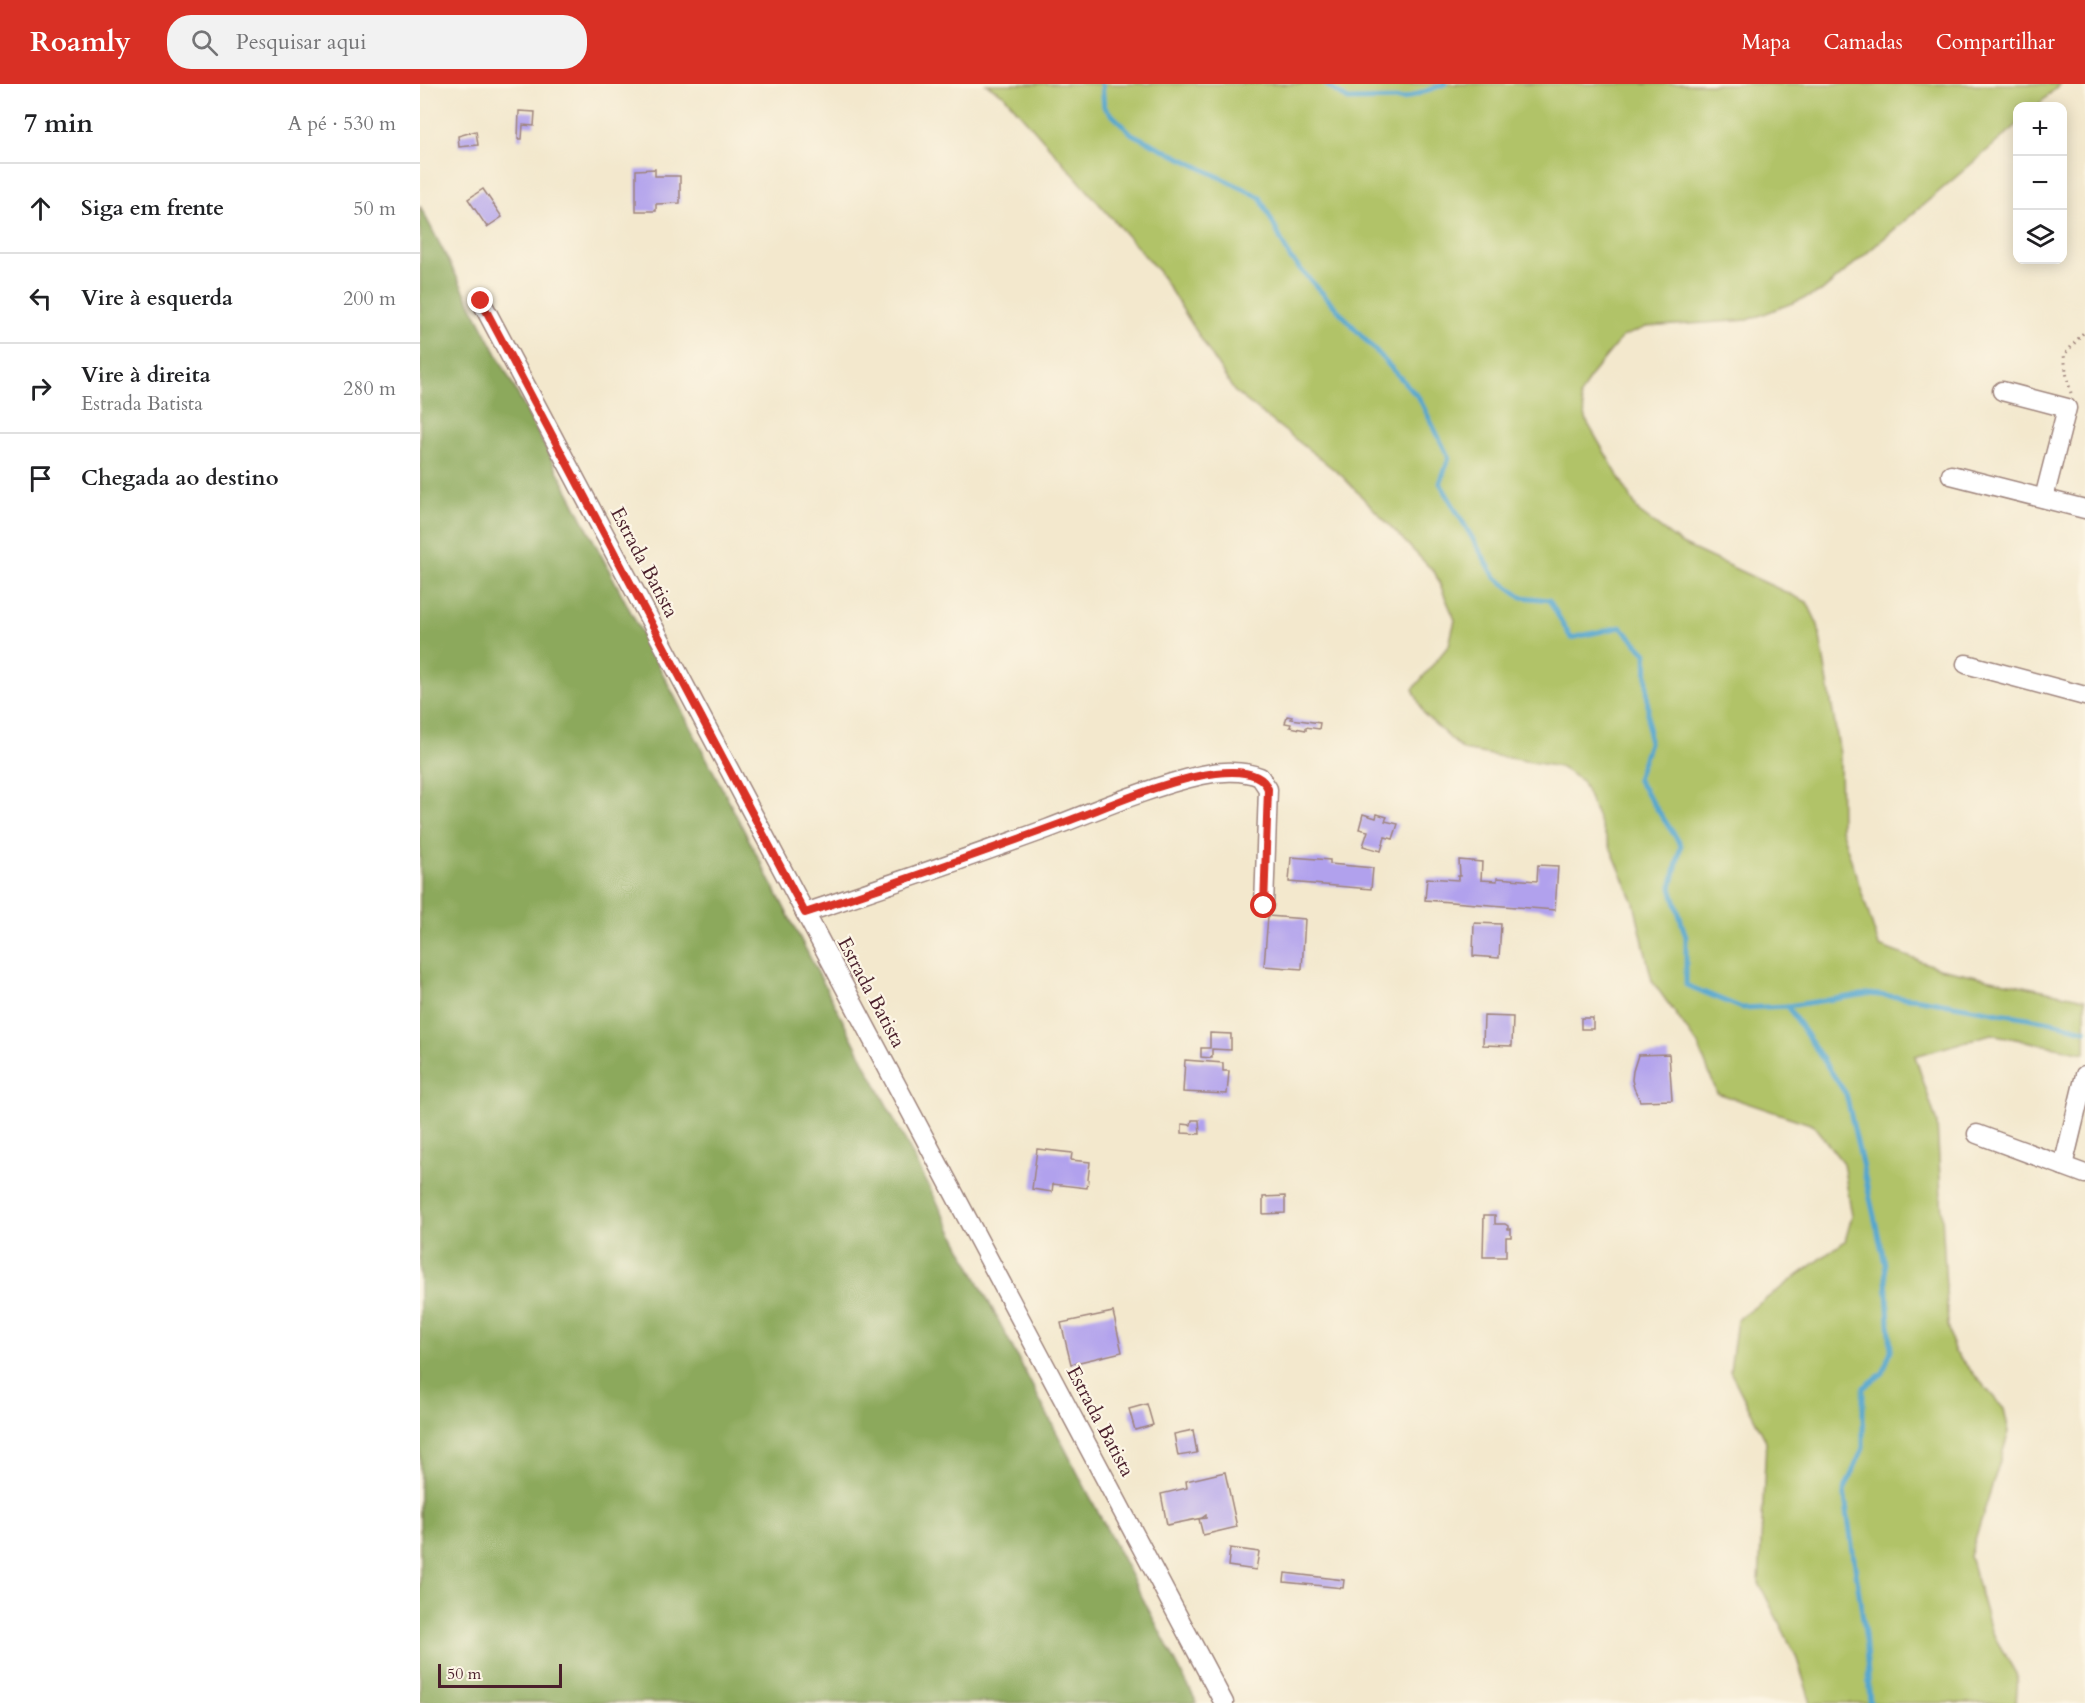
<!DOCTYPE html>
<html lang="pt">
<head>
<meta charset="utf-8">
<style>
  body { margin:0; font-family:Cardo,serif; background:#f2f2f2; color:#202124 }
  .controls { position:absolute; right:18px; top:18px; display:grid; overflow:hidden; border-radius:12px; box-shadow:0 3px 15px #0003 }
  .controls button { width:54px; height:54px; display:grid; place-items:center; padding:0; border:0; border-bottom:2px solid #e0e0e0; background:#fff; color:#202124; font:30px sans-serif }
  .scale { position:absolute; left:18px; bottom:15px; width:124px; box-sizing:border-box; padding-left:6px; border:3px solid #4a1f2b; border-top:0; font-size:16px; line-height:21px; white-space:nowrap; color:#4a1f2b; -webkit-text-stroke:4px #fcf5e5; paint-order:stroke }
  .stop { position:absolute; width:18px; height:18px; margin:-14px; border:4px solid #d93025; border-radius:50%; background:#fff }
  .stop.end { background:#d93025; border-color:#fff; box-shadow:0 2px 6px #0008 }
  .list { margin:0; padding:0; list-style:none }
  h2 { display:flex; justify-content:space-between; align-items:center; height:78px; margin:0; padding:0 24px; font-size:26px }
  h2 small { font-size:20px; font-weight:400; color:#757577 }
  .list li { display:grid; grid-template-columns:39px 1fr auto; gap:18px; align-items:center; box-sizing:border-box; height:90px; padding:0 24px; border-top:2px solid #e0e0e0 }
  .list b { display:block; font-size:22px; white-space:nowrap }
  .list p { margin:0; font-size:20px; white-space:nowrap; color:#757577 }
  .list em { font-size:20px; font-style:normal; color:#757577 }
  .icon { flex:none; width:33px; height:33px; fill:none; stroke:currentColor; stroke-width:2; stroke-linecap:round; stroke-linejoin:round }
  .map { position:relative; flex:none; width:1665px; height:1619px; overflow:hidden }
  header { display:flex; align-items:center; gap:36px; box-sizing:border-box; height:84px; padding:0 30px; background:#d93025; color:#fff }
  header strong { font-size:28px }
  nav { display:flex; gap:33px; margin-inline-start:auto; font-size:21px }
  .search { width:420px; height:54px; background:#f2f2f2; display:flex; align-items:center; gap:15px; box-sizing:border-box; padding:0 21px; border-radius:24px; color:#757577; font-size:22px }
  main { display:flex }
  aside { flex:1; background:#fff }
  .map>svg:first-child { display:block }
  .green { fill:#b1c367; stroke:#7e7149; stroke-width:1.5 }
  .forest { fill:#8ca95c; stroke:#6b6444; stroke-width:1.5 }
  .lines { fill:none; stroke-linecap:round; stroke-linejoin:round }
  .stream { stroke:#52a6ce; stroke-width:5 }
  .building { fill:#b1a1ed }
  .street-casing { stroke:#9e847c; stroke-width:21 }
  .path { stroke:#9e847c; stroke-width:3; stroke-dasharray:1.5 4.5; stroke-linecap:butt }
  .street { stroke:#fff; stroke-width:18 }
  .route { stroke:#d93025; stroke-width:8 }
  .labels { text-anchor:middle; stroke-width:4.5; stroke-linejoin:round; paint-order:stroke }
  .street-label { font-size:20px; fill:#4a1f2b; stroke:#fcf5e5 }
</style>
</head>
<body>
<header>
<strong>Roamly</strong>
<div class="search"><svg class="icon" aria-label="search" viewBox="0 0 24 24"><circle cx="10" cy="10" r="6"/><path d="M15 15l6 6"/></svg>Pesquisar aqui</div>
<nav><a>Mapa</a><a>Camadas</a><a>Compartilhar</a></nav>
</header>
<main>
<aside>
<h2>7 min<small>A pé · 530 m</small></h2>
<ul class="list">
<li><svg class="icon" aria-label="ahead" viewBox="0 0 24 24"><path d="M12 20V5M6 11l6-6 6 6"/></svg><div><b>Siga em frente</b></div><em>50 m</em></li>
<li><svg class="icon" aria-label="left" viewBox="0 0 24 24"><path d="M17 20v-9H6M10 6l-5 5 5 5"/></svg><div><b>Vire à esquerda</b></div><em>200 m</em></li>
<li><svg class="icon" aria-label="right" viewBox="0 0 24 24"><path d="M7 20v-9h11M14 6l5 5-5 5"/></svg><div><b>Vire à direita</b><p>Estrada Batista</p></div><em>280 m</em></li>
<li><svg class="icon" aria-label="arrive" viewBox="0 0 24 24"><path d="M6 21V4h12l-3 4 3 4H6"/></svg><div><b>Chegada ao destino</b></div></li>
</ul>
</aside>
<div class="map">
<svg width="1665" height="1619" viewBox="0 0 1665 1619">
  <rect width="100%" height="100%" fill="#fcf5e5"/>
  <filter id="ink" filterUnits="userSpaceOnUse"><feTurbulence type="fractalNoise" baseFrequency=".0167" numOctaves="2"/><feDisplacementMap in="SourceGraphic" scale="12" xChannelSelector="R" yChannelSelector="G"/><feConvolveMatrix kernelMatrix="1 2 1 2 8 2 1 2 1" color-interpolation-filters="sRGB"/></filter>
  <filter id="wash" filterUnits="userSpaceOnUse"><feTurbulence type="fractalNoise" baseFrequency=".008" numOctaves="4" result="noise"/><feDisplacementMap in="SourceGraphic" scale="24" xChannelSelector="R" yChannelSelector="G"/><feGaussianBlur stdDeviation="1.35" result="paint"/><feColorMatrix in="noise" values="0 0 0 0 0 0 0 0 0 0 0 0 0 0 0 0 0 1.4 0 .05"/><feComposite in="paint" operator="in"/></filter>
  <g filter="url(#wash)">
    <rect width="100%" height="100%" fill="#f3e8cd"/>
    <!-- green -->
    <polygon class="green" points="566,0 1640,0 1617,22 1598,22 1597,41 1401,208 1328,236 1226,243 1202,253 1171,291 1160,312 1167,338 1219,428 1262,460 1387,518 1398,541 1420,670 1421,745 1459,862 1519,884 1665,915 1665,969 1571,950 1495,972 1517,1039 1528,1241 1534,1267 1584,1325 1589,1348 1550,1472 1571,1547 1598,1593 1596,1619 1391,1619 1376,1572 1339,1499 1346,1357 1310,1287 1317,1236 1425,1157 1432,1132 1423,1079 1393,1041 1297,1009 1278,961 1232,897 1214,819 1162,697 1140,683 1043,666 1004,630 993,605 1029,561 1035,536 1015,489 921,391 814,307 739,188 583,10"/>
    <!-- forest -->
    <polygon class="forest" points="0,122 777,1619 0,1618"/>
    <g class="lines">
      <!-- stream -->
      <g class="stream">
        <polyline points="682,0 684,23 712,50 840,113 870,174 999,314 1029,374 1020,399 1075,493 1102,513 1129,516 1151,554 1201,543 1226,569 1229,659 1217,695 1261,761 1251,804 1266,853 1266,901 1322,924 1367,922 1426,1010 1465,1180 1471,1266 1463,1289 1443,1304 1443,1364 1424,1407 1445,1550 1450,1619"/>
        <polyline points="905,0 928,16 984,15 1025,0"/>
        <polyline points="1367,922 1448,910 1500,915 1631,938 1665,946"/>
      </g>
    </g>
    <g id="blocks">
      <!-- building -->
      <g class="building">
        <polygon points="99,27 115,28 114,42 103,41 102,55 98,55"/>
        <polygon points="56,47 58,61 39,63 38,52"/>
        <polygon points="235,85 235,92 260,92 260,119 236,120 236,127 216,127 216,86"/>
        <polygon points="63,105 82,133 67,143 48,115"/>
        <polygon points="867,632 872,633 871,635 900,639 899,645 886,643 886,646 870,643 871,640 865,639"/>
        <polygon points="943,730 956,734 957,730 967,733 965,737 978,740 973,755 965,753 961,767 943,762 948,747 939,745"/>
        <polygon points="871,773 910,776 910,780 953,784 951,805 869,798"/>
        <polygon points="1039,776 1062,778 1061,796 1077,797 1077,794 1117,797 1118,781 1138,782 1135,826 1005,816 1007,794 1038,796 1038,792 1040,792"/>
        <polygon points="848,832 885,835 882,885 844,882"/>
        <polygon points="1054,839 1081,840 1079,874 1053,872"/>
        <polygon points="1064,932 1093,933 1092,962 1063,961"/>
        <rect x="1161" y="934" width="12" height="11"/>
        <polygon points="790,949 811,950 811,966 792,965 792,974 781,973 781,964 790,964"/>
        <polygon points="1249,970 1252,1016 1220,1017 1214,1004 1212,996 1213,987 1218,971"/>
        <polygon points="765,976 803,979 803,987 809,987 807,1010 763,1008"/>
        <polygon points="772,1036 779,1036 780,1050 762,1049 762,1040 771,1041"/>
        <polygon points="617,1065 652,1069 651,1076 670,1078 667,1104 633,1100 632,1108 612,1105"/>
        <polygon points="865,1112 865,1129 843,1130 843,1113"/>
        <polygon points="1064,1131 1075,1131 1075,1140 1085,1140 1088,1142 1088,1145 1091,1145 1091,1153 1086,1153 1086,1173 1063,1173"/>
        <polygon points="693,1228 702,1268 651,1280 641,1239"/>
        <polygon points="727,1320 733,1341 715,1346 709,1325"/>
        <polygon points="773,1346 777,1369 758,1372 754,1350"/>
        <polygon points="805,1388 817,1443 783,1451 779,1435 786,1434 786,1431 782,1434 747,1441 741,1410 767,1404 766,1397"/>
        <polygon points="810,1464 839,1468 836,1486 808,1482"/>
        <polygon points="865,1489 924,1496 923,1504 864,1498"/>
      </g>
    </g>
  </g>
  <g filter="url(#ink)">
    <use href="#blocks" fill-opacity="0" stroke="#9e847c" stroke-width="1.5"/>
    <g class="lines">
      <!-- street casing -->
      <g class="street-casing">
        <g id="street">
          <polyline points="61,217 804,1619"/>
          <polyline points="1582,307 1647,324 1624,414"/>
          <polyline points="1531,391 1665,425"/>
          <polyline points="1546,580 1665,612"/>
          <path d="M385 829C466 802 547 774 627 745 677 726 729 703 782 691 800 687 823 686 840 693L848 705 844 822"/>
          <polyline points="1557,1050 1665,1090"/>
          <polyline points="1643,1082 1665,991"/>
        </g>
      </g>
      <!-- path -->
      <polyline class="path" points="1651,309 1647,294 1644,271 1665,247"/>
      <!-- street -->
      <use href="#street" class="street"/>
    </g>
  </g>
  <g class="lines" filter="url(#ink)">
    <!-- route -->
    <path class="route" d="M61 217 385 829C471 801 555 771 640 740 687 723 747 695 796 689 813 687 841 686 848 705L844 822"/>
  </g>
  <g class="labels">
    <!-- street labels -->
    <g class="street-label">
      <text transform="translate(225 478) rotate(62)" y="7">Estrada Batista</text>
      <text transform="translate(452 908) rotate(62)" y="7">Estrada Batista</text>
      <text transform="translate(681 1337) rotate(62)" y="7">Estrada Batista</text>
    </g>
  </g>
</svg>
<div class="controls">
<button>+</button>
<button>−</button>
<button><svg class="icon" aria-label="layers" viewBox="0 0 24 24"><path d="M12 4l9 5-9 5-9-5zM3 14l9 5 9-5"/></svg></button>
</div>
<div class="scale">50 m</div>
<div class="stop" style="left:844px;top:822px"></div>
<div class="stop end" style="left:61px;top:217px"></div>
</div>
</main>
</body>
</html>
